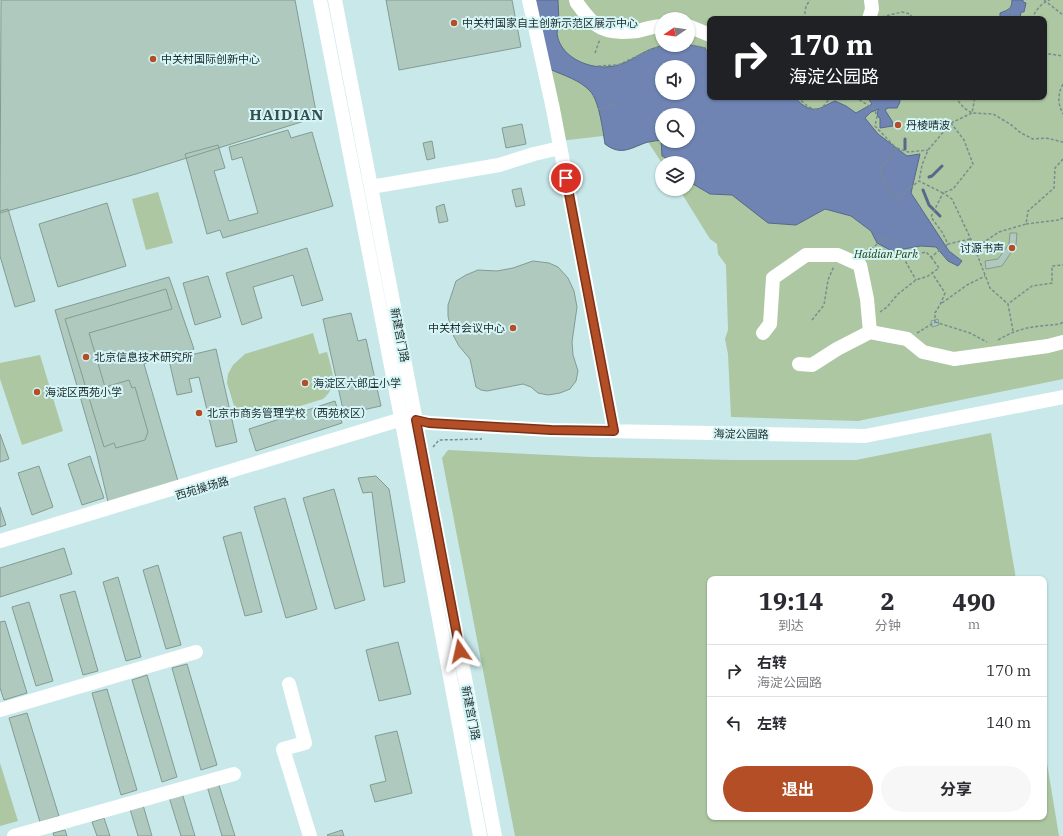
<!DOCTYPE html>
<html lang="zh">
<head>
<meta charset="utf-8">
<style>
  :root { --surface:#fff; --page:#f7f7f7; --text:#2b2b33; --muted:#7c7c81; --line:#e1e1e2; --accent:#b44e26 }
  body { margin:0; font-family:"IBM Plex Serif","Noto Sans SC",serif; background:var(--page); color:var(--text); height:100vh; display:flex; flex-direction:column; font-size:15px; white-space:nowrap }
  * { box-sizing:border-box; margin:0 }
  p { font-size:13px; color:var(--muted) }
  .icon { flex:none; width:22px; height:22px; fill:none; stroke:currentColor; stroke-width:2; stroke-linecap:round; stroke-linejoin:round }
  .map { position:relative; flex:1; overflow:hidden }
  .drawer { position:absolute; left:707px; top:576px; width:340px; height:244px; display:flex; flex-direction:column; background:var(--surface); border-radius:8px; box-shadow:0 1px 3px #0004 }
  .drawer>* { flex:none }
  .guide { position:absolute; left:707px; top:16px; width:340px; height:84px; border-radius:8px; box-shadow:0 1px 3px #0004; background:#202124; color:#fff; overflow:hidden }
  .needle { width:26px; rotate:257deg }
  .tools { position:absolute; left:655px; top:12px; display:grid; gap:8px }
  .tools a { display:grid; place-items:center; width:40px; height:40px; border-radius:50%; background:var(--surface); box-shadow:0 1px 3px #0004; font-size:20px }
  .pin { position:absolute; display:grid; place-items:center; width:34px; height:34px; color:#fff; margin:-17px; border:2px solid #fff; border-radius:50%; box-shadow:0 1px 4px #0007 }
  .me { position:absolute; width:44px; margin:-22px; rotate:349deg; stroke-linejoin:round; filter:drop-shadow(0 0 3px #0008) }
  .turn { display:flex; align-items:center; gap:14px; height:84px; padding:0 16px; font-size:18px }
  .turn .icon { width:52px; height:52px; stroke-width:2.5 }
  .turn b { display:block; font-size:28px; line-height:34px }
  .eta { display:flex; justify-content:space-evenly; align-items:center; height:68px; text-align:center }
  .eta b { font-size:24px; font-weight:700; line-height:28px }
  .cta { display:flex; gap:8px; margin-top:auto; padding:8px 16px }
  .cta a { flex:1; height:46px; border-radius:24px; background:var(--accent); color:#fff; font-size:16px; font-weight:700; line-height:46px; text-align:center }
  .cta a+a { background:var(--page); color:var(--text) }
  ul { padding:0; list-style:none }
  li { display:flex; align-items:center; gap:12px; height:52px; padding:0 16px; border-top:1px solid var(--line) }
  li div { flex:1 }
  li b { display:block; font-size:15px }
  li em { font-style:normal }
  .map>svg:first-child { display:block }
</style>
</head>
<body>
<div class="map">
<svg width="1063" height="836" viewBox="0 0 1063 836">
  <rect width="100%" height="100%" fill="#c9e8ea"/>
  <path fill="#acc7a1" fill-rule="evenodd" d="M530 0H1063V379L858 421 731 417 728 354 725 339 728 330 726 265 718 254 717 244 710 239 679 189H688V163H662L648 142C633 149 621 156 605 144L603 136 559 141ZM662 19H688V45H662ZM710 19H1044V97H710ZM662 67H688V93H662ZM662 115H688V141H662Z
    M158 192 173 243 146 250 132 199Z
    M313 333 319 354 327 352C332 371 339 385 323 399L255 420 244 418 235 409 227 383 228 374 233 365 245 354Z
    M40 355 63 431 22 445 0 379V363Z
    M991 433 1016 579H710V817H1044V745L1059 836H515L442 458 448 450 591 457 734 460H856Z
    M0 763 18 821 0 826Z"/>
  <path fill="#6f84b3" stroke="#56698a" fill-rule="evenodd" d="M536 0H558C558 7 559 15 559 22 559 26 557 30 557 34 561 60 595 72 618 65 631 62 641 52 654 48 671 42 689 44 705 48L710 56V97H795C799 103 809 111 817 109 823 108 829 103 835 101L846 106 856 113 872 104 867 97H899L900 102 897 108H888L885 110 892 121 893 126 880 128V118L878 117 877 112 879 109 871 112 865 118 878 134 907 156 920 154 911 193 949 251 962 261 958 266 948 261 936 247 921 246 892 251 877 243 871 231 851 216 825 209 796 225 768 223 732 195 710 194 688 181V163H671L668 159 662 156 661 140C657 141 652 141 648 142 631 147 622 157 605 144 603 131 599 100 590 91 580 80 563 75 549 69ZM662 67H688V93H662ZM662 115H688V141H662Z
    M1012 0H1023V2L1026 3 1024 12H1021L1020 19 1000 18V13C1007 10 1012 10 1012 0Z"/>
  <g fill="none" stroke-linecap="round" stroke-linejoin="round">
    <path stroke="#56698a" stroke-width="3" d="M905 139V149
      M929 177 932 176 942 166
      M923 190 929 205 940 216"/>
  </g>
  <path fill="#afc9bf" stroke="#839c92" d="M1 0H295L317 117 136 174 0 213Z
    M386 0H512L521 47 399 70Z
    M522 124 526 144 506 148 502 128Z
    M288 130 291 138 312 132 333 206 223 238 220 230 207 234 185 154 218 145 225 168 214 171 229 221 258 213 242 157 232 160 229 147Z
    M432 141 435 158 427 160 423 143Z
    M521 188 525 205 516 207 512 190Z
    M107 203 126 266 58 287 39 224Z
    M444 204 448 221 439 223 436 207Z
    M8 209 35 301 15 307 0 256V211Z
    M1010 233H1017L1016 245 1002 266 986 269 985 261 998 259 1009 244Z
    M307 248 323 300 302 306 293 275 253 287 262 318 242 325 226 273Z
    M533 261 549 263 558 267 568 278 574 291 577 307 572 342 573 355 578 371 576 381 570 389 560 393 548 395 538 393 531 387 523 384 487 391 481 390 476 387 470 359 459 346 452 333 448 316V305L456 281 466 275 478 270 497 271 513 268Z
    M208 276 221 317 195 325 183 283Z
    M169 277 194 349 144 364 178 481 108 502 97 455 55 310Z
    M166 289 172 309 89 333 105 387 129 380 132 388 135 387 148 432 145 440 116 448 114 443 104 447 65 319Z
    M351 313 358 341 366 339 381 406 344 414 323 319Z
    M938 319 939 325 932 327 931 321Z
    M216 349 237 442 216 447 199 377 189 379 192 392 177 395 169 360Z
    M335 401 342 423 256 451 249 429Z
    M0 434 9 459 0 462Z
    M90 456 104 498 82 505 68 464Z
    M39 466 53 507 32 515 18 473Z
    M376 476 389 489 405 582 384 587 372 492 363 493 358 478Z
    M334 489 365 600 335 609 303 498Z
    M285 498 317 609 286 618 254 507Z
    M0 507 6 525 0 527Z
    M241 532 262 612 245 616 223 537Z
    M64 548 72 574 0 597V568Z
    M158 565 181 645 166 649 143 570Z
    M118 577 141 657 126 661 103 582Z
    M75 591 98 671 83 675 60 595Z
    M29 602 53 681 36 686 12 607Z
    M5 621 27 693 4 700 0 688V622Z
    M398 642 411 694 379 701 366 650Z
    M187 664 217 765 201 770 172 668Z
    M147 675 177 777 162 782 132 680Z
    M107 689 137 790 121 795 92 693Z
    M27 713 59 816 40 822 9 718Z
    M397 731 412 793 375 802 370 785 386 781 375 736Z
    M218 782 235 836H222L207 786Z
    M182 793 195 836H181L169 797Z
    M143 805 152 836H138L130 809Z
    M104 818 110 836H97L92 822Z
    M65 830 67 836H54L53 833Z
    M342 830 344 836H328L327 835Z"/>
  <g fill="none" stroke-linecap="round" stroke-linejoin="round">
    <path stroke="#778d8e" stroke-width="1.5" stroke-dasharray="3 2" stroke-linecap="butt" d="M1044 0 1063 15
      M1007 11 1012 13 1015 19
      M882 17 902 12 910 14 913 19
      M804 19 806 6 810 0
      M1032 19C1035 11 1042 2 1050 0
      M688 44 705 48 710 56
      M595 53 600 39
      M1044 57 1049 54 1063 56
      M598 66 618 65 654 48 669 45
      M1063 84C1057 95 1058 104 1063 114
      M798 97C803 103 814 114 822 107 825 105 828 100 831 97
      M855 97 874 109 877 116 875 126 896 148 881 168 880 174 892 196 894 195 897 198 919 181 943 193 953 189 973 164 964 140 951 123 928 150 922 165 919 181
      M955 97 964 108 972 113 993 114 1010 124 1021 133 1033 139 1046 138 1063 142
      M775 99 777 97
      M598 109 619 104
      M951 123 972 113 975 97
      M897 148 908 152 928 150
      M1063 159 1055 168 1054 188 1028 211 1026 224 1058 220 1063 218
      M970 239 948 244 942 232 931 217 943 193 952 199 975 248 999 232 1026 224
      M975 249 990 288 1008 304
      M903 257 916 280
      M869 259 871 249 885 238 896 243 903 257 926 252 931 257 948 244
      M942 303 967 285 985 276
      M880 312 887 307 898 294 916 280 928 276 939 268 931 257
      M812 320 824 305 828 280 834 266
      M935 322 970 333 987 342
      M1013 331 1008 304 1032 286 1052 283V266L1063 265
      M917 333 935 322V313L941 303 945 293 932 273
      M998 340C1022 326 1033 327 1060 324L1063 322
      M433 447 439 440 482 439"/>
    <path stroke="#fff" stroke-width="14" d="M320 0 403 428 480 836
      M335 0 416 421 495 836
      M529 0 553 109 614 431
      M576 0 577 3C590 21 598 32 622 32 627 32 633 32 638 31 646 29 653 26 662 26
      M869 19 872 9 871 0
      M688 26 710 35
      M371 187 499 165 534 154 560 148
      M763 333 770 324 773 278 806 255H838L860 265 867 299 870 332
      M799 364 812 365 837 349 870 332 907 339 923 352 954 359 1048 346 1063 342
      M0 541 402 419 429 423 551 430 865 436 1063 397
      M289 684 305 743 283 749 310 836
      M0 710 196 652
      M14 836 234 774"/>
  </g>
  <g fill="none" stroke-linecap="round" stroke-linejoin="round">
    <defs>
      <path id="route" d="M460 651 416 420 429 423 551 430 614 431 566 178"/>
    </defs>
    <use href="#route" stroke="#753319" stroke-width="10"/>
    <use href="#route" stroke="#b44e26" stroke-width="7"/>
  </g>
  <g fill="#b44e26" stroke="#d6f5f7" stroke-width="1.5">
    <circle cx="454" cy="23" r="4"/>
    <circle cx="153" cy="59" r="4"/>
    <circle cx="898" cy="125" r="4"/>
    <circle cx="1012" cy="248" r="4"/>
    <circle cx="513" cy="328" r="4"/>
    <circle cx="86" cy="357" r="4"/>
    <circle cx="305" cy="383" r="4"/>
    <circle cx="37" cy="392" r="4"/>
    <circle cx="199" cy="413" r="4"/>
  </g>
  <g text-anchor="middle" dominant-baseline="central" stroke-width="4" stroke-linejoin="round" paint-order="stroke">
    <g font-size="11" fill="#1d2929" stroke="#d6f5f7" text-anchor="start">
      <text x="462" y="23">中关村国家自主创新示范区展示中心</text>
      <text x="161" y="59">中关村国际创新中心</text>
      <text x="906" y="125">丹棱晴波</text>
      <text x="1004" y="248" text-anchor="end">讨源书声</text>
      <text x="505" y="328" text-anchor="end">中关村会议中心</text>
      <text x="94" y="357">北京信息技术研究所</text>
      <text x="313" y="383">海淀区六郎庄小学</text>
      <text x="45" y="392">海淀区西苑小学</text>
      <text x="207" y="413">北京市商务管理学校（西苑校区）</text>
    </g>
    <g font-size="11" font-style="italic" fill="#1a3907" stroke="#d6f5f7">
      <text x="886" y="254">Haidian Park</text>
    </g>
    <g font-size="11" fill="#1d2929" stroke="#d6f5f7">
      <text transform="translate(400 335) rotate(79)">新建宫门路</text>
      <text transform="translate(741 434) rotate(1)">海淀公园路</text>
      <text transform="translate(202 488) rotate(-16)">西苑操场路</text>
      <text transform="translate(471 713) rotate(79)">新建宫门路</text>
    </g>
    <g font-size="15" font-weight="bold" letter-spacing="1" fill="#355051" stroke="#d6f5f7">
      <text x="287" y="114">HAIDIAN</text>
    </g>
  </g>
</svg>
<div class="tools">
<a><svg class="needle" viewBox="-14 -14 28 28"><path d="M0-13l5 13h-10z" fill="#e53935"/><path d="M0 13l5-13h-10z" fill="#7c7c81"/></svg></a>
<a><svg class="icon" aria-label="sound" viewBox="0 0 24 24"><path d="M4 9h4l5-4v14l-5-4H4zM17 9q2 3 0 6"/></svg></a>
<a><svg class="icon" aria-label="search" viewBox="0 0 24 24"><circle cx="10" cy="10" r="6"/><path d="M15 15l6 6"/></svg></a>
<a><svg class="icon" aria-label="layers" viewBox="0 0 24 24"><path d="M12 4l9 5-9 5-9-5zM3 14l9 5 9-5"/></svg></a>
</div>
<div class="pin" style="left:566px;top:178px;background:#d93025"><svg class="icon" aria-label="arrive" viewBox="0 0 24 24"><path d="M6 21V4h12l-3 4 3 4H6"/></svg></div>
<svg class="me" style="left:460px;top:651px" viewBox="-20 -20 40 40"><path d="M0-17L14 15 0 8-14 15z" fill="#b44e26" stroke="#fff" stroke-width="4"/></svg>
<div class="guide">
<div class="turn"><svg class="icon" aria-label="right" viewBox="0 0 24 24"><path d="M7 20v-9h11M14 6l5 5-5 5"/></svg><div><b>170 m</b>海淀公园路</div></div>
</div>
<section class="drawer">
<div class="eta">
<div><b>19:14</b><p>到达</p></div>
<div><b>2</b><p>分钟</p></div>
<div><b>490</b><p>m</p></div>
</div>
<ul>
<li><svg class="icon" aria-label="right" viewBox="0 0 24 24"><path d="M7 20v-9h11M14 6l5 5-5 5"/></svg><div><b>右转</b><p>海淀公园路</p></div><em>170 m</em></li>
<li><svg class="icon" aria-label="left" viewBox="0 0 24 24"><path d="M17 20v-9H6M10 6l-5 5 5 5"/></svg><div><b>左转</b></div><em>140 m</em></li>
</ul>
<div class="cta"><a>退出</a><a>分享</a></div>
</section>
</div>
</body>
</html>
